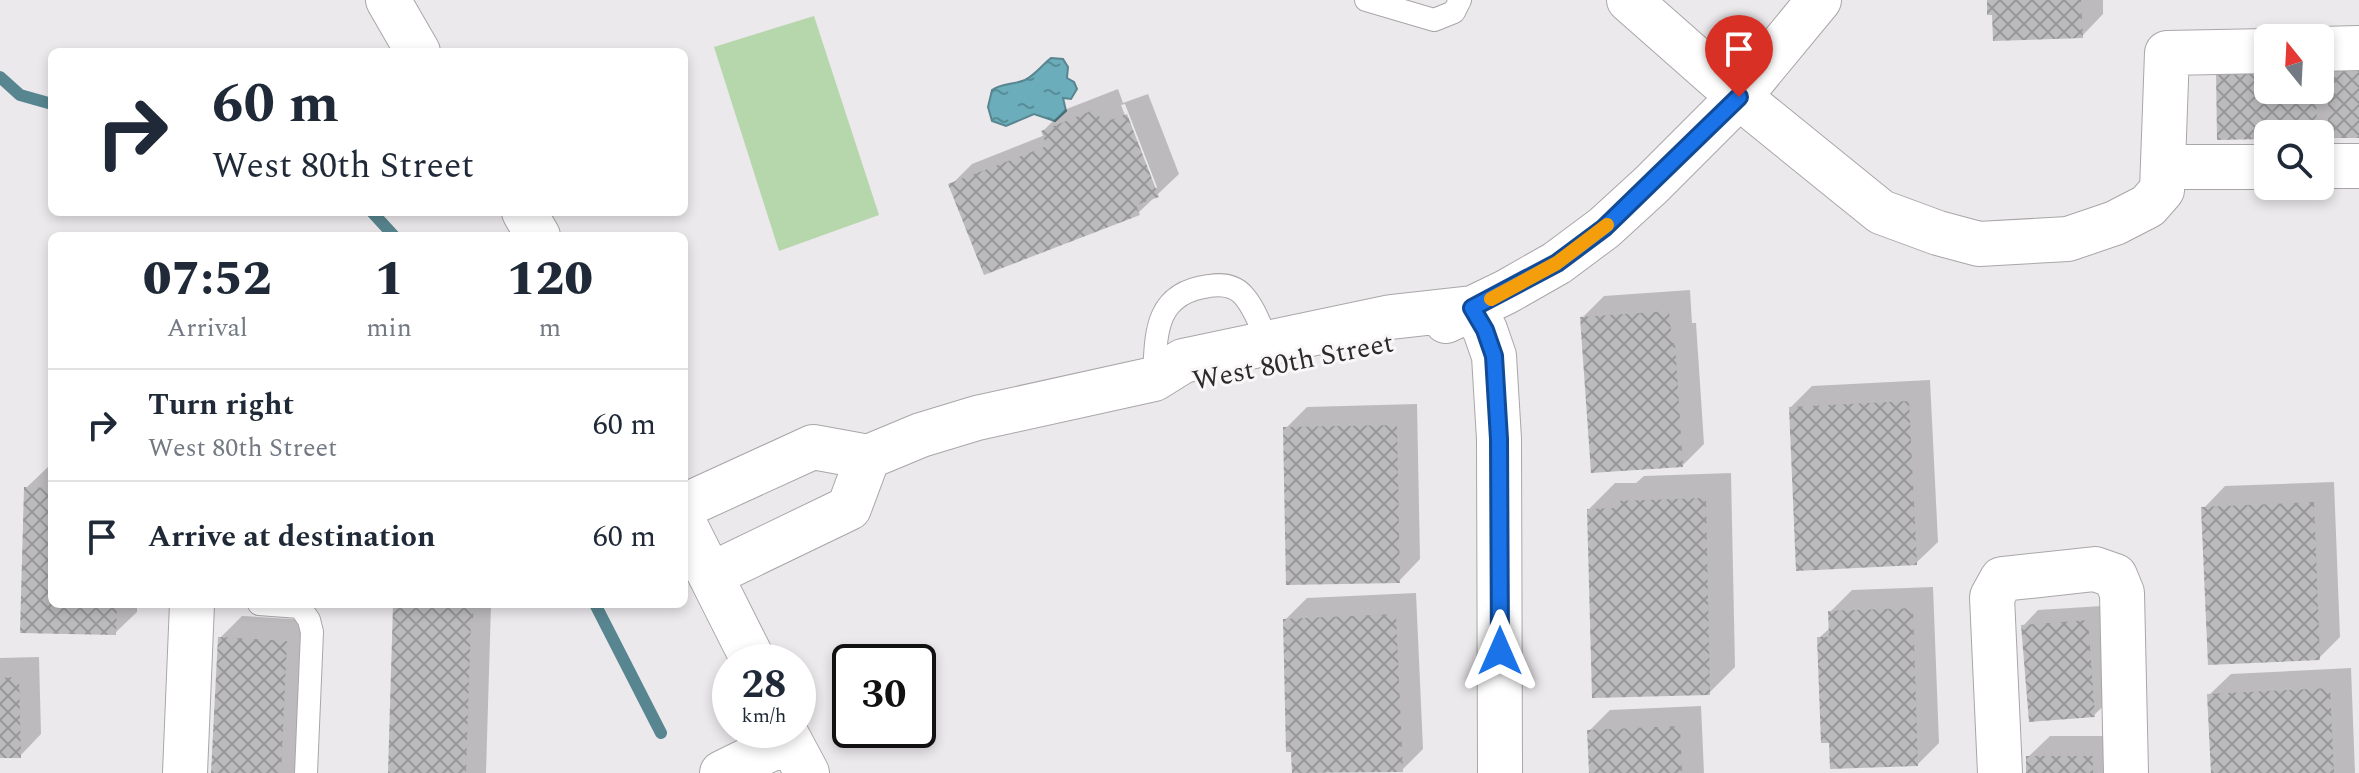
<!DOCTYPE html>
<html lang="en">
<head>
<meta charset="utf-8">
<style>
  :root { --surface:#fff; --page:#f2f2f3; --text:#1f2937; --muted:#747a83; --line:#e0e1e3 }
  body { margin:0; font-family:Spectral,serif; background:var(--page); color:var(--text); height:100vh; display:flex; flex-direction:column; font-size:30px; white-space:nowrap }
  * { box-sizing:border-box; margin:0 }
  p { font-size:26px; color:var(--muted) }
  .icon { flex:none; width:44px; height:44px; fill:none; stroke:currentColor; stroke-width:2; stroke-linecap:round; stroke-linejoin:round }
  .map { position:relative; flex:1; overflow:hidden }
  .details { position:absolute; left:48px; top:232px; width:640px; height:376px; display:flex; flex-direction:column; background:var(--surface); border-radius:12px; box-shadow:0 4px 12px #0003 }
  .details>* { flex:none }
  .top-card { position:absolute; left:48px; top:48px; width:640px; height:168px; border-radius:12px; box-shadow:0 4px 12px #0003; background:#fff; color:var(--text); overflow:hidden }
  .needle { width:52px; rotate:342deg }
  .controls { position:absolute; left:2254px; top:24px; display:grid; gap:16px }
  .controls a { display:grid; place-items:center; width:80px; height:80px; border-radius:12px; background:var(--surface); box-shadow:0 4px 12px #0003; font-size:40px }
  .speed { position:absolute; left:712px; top:644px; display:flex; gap:16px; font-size:40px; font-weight:700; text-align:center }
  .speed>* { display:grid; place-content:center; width:104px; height:104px; border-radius:50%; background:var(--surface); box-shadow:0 4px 12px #0003; line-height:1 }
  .speed small { font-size:20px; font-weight:400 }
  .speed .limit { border:4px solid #111; border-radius:12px; background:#fff; color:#111 }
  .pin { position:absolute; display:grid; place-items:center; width:68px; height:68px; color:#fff; margin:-82px -34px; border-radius:50% 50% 50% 0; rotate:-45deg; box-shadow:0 0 8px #0007 }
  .pin .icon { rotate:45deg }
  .me { position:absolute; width:88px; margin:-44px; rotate:0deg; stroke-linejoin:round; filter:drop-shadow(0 0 6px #0008) }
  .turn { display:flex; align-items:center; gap:28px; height:168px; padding:0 32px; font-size:36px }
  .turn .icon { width:104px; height:104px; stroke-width:2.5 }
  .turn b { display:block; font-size:56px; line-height:68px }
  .eta { display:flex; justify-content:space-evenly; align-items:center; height:136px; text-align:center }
  .eta b { font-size:48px; font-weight:800; line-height:56px }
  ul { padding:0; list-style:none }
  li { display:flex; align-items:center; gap:24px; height:112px; padding:0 32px; border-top:2px solid var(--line) }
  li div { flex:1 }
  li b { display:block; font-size:30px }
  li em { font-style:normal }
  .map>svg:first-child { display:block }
</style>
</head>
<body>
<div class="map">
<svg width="2359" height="773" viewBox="0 0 2359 773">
  <defs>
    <pattern id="water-ripples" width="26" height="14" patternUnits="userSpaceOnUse" patternTransform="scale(2)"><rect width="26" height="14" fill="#6badbb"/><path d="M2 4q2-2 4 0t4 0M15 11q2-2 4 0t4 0" fill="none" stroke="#588d98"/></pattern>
    <pattern id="building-cross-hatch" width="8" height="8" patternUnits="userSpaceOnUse" patternTransform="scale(2)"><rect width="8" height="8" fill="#bbbbbe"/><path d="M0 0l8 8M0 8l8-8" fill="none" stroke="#98989b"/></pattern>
  </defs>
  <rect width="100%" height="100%" fill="#ece9ec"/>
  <path fill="#b6d6ac" d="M814 16 879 215 779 251 714 47Z"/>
  <path fill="url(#water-ripples)" stroke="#588690" stroke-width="2" d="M1051 58 1063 59 1068 67 1067 78 1074 82 1077 89 1071 99 1063 98 1066 111 1055 121 1034 114 1006 126 992 121 988 107 992 90C1002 83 1013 85 1025 80 1036 74 1042 65 1051 58Z"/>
  <path fill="#0003" fill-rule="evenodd" d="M1989 0H2103V14L2082 36Z
    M2346 57H2359V136H2330V122L2318 134 2219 138 2218 74 2233 59 2268 58V90H2320V58H2330V72Z
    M1118 89 1123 103 1148 94 1179 174 1138 213 951 185 972 164 1045 135 1043 131 1064 110ZM1125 104 1157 187 1154 190 1121 105Z
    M1690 290 1692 323H1696L1704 444 1683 465 1582 318 1604 296Z
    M1930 380 1938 542 1916 563 1791 407 1812 386Z
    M1417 404 1420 559 1399 581 1286 428 1307 407Z
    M48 467H52V604H137V612L115 633 22 631 26 488Z
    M1731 473 1735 667 1709 693 1589 509 1615 483H1636L1644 476Z
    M2334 482 2340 637 2319 658 2204 508 2225 486Z
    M1933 587 1939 743 1918 764 1819 638 1831 627 1830 612 1852 590Z
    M1416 593 1423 749 1402 770 1294 773 1285 620 1307 598Z
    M395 604H491L486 773H390Z
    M2102 606 2110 700 2094 715 2023 626 2038 610Z
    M242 616 308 620 300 773H213L220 638Z
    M39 657 41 734 20 756H0V658Z
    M2351 668 2355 773H2213L2209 695 2231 674Z
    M1701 706 1704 773H1591L1589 731 1610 710Z
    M2050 736H2113V773H2028V757Z"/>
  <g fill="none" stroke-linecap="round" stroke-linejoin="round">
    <path stroke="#588690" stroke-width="12" d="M0 77 20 95 52 104
      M372 212 394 236
      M595 604 661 733"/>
  </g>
  <path fill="url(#building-cross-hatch)" d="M1987 0H2081L2083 38 1993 41 1992 15H1987Z
    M2328 71H2359V138H2328Z
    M2216 73H2268V90H2316L2317 134H2268V139L2217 140Z
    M1096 109 1102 123 1127 114 1159 197 1136 205 1140 215 984 275 948 184 1047 146 1041 131Z
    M1669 311 1672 343H1675L1683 467 1591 473 1580 317Z
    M1909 401 1917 565 1796 571 1789 407Z
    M1397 425 1400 583 1286 585 1283 427Z
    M24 487 52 488V604H117L116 635 20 633Z
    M1706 498 1710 695 1592 698 1587 509 1616 508V501Z
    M2314 502 2320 660 2208 665 2201 507Z
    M393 604H474L473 619H471L466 773H388Z
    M1913 608 1918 766 1830 769 1829 743H1821L1817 637H1829L1828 611Z
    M1396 614 1403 772 1292 773 1291 752H1286L1283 619Z
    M2088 620 2095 717 2029 722 2021 625Z
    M218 637 287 641 281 773H211Z
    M19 677 21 758H0V678Z
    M2330 688 2334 773H2211L2207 694Z
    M1680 726 1682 773H1589L1587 730Z
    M2026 756H2093V773H2026Z"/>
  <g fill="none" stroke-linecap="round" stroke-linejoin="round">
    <defs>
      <path id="service" d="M1366 0 1434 20 1454 12 1460 0
        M1154 379C1156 334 1154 293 1209 286 1221 284 1234 285 1243 295 1255 308 1261 328 1269 344
        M259 604 300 607 309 620 312 632 306 773"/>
      <path id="minor" d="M388 0 418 52
        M1629 0 1739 97 1881 212 1938 233 1979 244 2068 239 2115 223 2148 206 2162 190 2167 53 2268 51
        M2320 49 2359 48
        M2320 166H2359
        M2163 167H2268
        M524 212 538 236
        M1472 308 1485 330 1494 356 1499 439 1500 773
        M1446 321 1506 292 1557 263 1604 228 1651 185 1739 97 1819 0
        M684 506 813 447 868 457 921 435 977 418 1154 379 1183 361 1391 317 1472 308
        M684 523 754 662
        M710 575 849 508 868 457
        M784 730 807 773
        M185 773 192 604
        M722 773 789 740
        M2000 773 1992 597 2002 579 2095 569 2115 576 2122 593 2126 773"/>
    </defs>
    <use href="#service" stroke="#a9a6a8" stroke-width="24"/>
    <use href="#minor" stroke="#a9a6a8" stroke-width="46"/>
    <use href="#service" stroke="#fff" stroke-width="22"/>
    <use href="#minor" stroke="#fff" stroke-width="44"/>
  </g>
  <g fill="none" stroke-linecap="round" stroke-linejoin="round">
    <defs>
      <path id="route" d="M1500 651 1499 439 1494 356 1485 330 1472 308 1557 263 1604 228 1739 97"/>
    </defs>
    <use href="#route" stroke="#114b97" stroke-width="20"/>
    <use href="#route" stroke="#1a73e8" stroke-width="14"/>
    <path stroke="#f59e0b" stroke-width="14" d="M1491 299 1557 263 1607 225"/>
  </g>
  <g text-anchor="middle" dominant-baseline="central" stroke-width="6" stroke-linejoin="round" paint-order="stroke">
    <g font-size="28" fill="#2c2b2c" stroke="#faf7f9">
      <text transform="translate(1293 362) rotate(-11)">West 80th Street</text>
    </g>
  </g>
</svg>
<div class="controls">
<a><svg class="needle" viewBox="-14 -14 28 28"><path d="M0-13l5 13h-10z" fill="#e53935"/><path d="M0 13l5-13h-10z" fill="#747a83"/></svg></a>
<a><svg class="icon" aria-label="search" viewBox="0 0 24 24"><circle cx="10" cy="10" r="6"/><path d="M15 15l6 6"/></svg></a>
</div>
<div class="speed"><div>28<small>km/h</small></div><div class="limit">30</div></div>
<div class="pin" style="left:1739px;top:97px;background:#d93025"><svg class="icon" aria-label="arrive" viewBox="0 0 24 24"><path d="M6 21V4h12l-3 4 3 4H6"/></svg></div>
<svg class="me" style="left:1500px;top:651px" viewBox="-20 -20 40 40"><path d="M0-17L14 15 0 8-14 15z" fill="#1a73e8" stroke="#fff" stroke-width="4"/></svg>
<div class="top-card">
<div class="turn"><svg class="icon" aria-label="right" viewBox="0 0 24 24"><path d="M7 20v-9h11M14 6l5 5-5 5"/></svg><div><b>60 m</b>West 80th Street</div></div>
</div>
<section class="details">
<div class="eta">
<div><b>07:52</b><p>Arrival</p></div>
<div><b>1</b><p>min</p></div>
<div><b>120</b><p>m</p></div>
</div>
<ul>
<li><svg class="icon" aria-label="right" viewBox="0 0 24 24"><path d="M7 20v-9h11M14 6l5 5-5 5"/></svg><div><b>Turn right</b><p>West 80th Street</p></div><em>60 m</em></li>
<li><svg class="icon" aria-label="arrive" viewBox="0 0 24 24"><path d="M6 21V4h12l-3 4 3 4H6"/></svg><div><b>Arrive at destination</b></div><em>60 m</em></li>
</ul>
</section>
</div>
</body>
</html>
